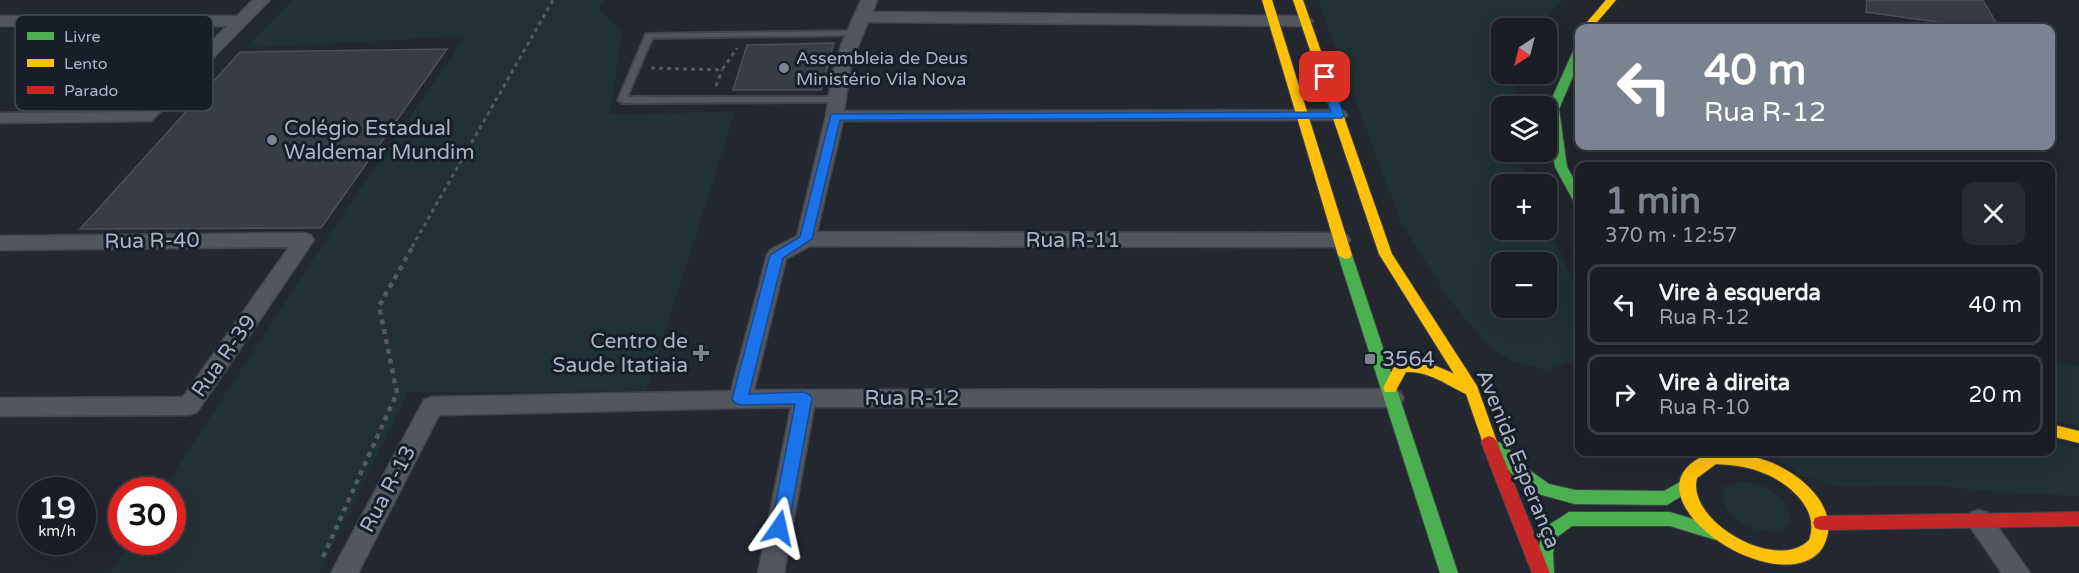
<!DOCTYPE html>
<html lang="pt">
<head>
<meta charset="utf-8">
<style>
  :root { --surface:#1a1d24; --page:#272a31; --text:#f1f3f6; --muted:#9fa2a6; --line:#383b41; --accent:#7b8290 }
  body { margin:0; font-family:"Varela Round",sans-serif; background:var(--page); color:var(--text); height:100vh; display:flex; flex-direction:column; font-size:22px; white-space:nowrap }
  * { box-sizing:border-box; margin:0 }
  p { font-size:20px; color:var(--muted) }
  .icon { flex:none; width:33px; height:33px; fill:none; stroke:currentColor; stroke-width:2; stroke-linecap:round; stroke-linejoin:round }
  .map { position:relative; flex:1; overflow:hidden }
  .drawer { position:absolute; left:1575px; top:162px; width:480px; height:294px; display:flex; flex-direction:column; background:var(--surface); border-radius:12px; box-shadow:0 6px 24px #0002,0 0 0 2px var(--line) }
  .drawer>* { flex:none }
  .top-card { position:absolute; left:1575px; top:24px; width:480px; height:126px; border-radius:12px; box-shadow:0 6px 24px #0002,0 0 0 2px var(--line); background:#7b8290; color:#fff; overflow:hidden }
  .needle { width:39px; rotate:215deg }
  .fabs { position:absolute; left:1491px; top:18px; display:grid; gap:12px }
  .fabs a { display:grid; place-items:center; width:66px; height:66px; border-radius:12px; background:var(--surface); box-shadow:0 6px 24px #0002,0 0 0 2px var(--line); font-size:30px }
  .speed { position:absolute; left:18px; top:477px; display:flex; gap:12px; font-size:30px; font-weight:700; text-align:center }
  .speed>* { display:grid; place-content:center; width:78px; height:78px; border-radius:50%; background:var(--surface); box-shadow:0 6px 24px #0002,0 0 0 2px var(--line); line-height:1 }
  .speed small { font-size:15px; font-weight:400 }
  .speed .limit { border:9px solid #d22; background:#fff; color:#111 }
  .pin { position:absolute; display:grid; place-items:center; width:51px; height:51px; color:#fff; margin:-26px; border-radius:12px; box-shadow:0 3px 9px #0006 }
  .me { position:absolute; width:66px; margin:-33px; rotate:11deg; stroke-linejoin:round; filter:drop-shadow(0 0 4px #0008) }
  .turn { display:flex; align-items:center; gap:21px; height:126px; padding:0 30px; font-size:27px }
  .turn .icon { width:78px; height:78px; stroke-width:2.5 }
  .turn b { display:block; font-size:42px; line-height:51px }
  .round { display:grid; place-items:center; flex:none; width:63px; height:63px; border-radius:12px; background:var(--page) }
  .head { display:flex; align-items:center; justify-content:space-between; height:102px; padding:0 30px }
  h1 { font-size:36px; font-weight:700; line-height:45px; color:var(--accent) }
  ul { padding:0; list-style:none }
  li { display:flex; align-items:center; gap:18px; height:81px; margin:0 12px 9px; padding:0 18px; border:3px solid var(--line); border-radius:12px }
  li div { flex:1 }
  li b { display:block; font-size:22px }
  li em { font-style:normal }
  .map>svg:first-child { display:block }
</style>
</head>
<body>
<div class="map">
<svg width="2079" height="573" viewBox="0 0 2079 573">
  <rect width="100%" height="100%" fill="#232730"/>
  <path fill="#203135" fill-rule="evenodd" d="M292 0H605L599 9 622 31 610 114 735 112 646 391 408 392 320 573H110L130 542H172V490H163L340 218 466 36 245 48Z
    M1318 0H1563L1537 28H1502V74H1516V106H1502V152H1519L1525 184H1502V230H1546L1547 223 1579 294 1580 357 1577 361 1545 370 1513 361 1491 348 1448 298 1401 222ZM1546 262V308H1502V262Z
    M2050 361 2079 366V426L2051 420Z
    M2051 441 2079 447V496L2008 493 1941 486 1836 487 1804 476 1764 452H2050Z
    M1740 481C1762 484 1794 497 1789 524 1767 545 1711 516 1726 487Z"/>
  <path fill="#383c44" stroke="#4a4f58" stroke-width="1.5" d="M1867 0H1983L1999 28H1955L1952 24 1866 12Z
    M834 43 821 90H733L747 45Z
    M447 49 321 228 80 229 240 52Z"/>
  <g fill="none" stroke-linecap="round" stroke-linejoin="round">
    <defs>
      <path id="lane" d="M854 31H857V35L652 38 627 97H834L837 98V102L622 103 618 100 646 34Z"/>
      <path id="street" d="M253 0H270L151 121 0 123V113L140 112 227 26H0V16H237Z
        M861 0H877L873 12 1305 16 1313 21 1305 26 868 22 851 64 844 111 1338 110 1344 111 1347 115 1344 119 1338 120 843 121 817 232 1340 233 1347 235 1350 240 1347 245 1340 247 810 246 786 259 754 390 1392 389 1400 392 1404 398 1400 404 1392 407H814L784 573H758L791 407 439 415 358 573H331L424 400 432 397 731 391 767 255 770 250 797 236 826 116 832 75 842 43Z
        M304 233 311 235 314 240 197 412 189 415 0 416V398L183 397 289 247 0 250V236Z
        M1979 510 1988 513 2030 573H2002L1966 521 1970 513Z"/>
      <path id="fast" d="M1580 44V60L1559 109 1567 167 1580 190V206L1574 202 1555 167 1547 109 1575 47Z
        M1345 251 1352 255 1458 573H1440L1338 255Z
        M1498 442 1504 444 1528 469 1549 484 1575 490 1664 491 1687 478 1693 479 1695 484 1693 489 1667 505 1575 504 1538 494 1516 479 1490 448 1492 444Z
        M1569 512H1670L1722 528 1724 533 1722 538 1716 540 1670 526H1572L1557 537 1553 553 1554 573H1536L1537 553 1544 528Z"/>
      <path id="slow" d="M1262 0H1272L1352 255 1350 258 1345 259 1338 255Z
        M1293 0H1303L1392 254 1477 386 1497 442 1494 446 1489 448 1484 446 1466 394C1445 384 1429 371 1406 372L1395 392H1385L1383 388 1396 363C1415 357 1437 365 1454 374L1379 254Z
        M1606 0H1616L1592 28H1582Z
        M2050 424 2079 431V443L2050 436Z
        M1714 452C1740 453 1766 457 1788 471 1813 486 1839 515 1824 545 1819 556 1807 562 1795 564 1730 573 1624 481 1714 452ZM1716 464C1730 465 1745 466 1758 471 1786 480 1821 508 1809 540 1778 573 1686 522 1697 478Z"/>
      <path id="jam" d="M1489 436 1494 438 1497 442 1550 573H1532L1481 442 1484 438Z
        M2079 512V526L1821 530 1815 528 1813 523 1815 518 1821 516Z"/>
    </defs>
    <use href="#lane" stroke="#40444d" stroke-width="4"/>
    <use href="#street" stroke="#40444d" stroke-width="3"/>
    <use href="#fast" stroke="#40444d" stroke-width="2"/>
    <use href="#slow" stroke="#40444d" stroke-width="2"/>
    <use href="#jam" stroke="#40444d" stroke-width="2"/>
    <path stroke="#545960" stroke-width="3" stroke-dasharray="4 4" stroke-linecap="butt" d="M651 68 722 70 737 48
      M716 86 722 70
      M412 247 553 0"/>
    <path stroke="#545960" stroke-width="4.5" stroke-dasharray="5 5" stroke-linecap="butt" d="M323 557 397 393 379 306 413 246"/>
    <use href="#lane" fill="#52565e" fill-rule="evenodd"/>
    <use href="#street" fill="#52565e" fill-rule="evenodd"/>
    <use href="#fast" fill="#4caf50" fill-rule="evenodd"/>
    <use href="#slow" fill="#ffc107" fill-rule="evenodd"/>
    <use href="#jam" fill="#c62828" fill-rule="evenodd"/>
  </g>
  <path fill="#1a73e8" stroke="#114b97" stroke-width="1.5" d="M1325 74 1330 77 1344 115 1342 118 840 120 812 239 783 258 749 394 804 392 809 394 812 398 788 528 785 533 779 535 773 533 771 528 795 404 740 405 735 403 732 399 770 255 800 237 831 114 1331 112 1319 77Z"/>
  <g fill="#7b8290" stroke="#171e2a" stroke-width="2">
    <circle cx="784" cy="68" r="6"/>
    <circle cx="272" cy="140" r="6"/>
    <path d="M698 344h6v6h6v6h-6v6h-6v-6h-6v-6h6z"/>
    <rect x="1364" y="353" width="12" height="12" rx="3"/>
  </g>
  <g text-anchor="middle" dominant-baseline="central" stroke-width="6" stroke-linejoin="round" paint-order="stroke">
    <g font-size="18" fill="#abb3c3" stroke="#171e2a" text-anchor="start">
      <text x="796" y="58">Assembleia de Deus<tspan x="796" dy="21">Ministério Vila Nova</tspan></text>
    </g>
    <g font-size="21" fill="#abb3c3" stroke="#171e2a" text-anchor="start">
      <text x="284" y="128">Colégio Estadual<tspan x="284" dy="24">Waldemar Mundim</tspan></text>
      <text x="688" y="341" text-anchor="end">Centro de<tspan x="688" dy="24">Saude Itatiaia</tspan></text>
      <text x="1382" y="359">3564</text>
    </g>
    <g font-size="21" fill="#abb3c3" stroke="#171e2a">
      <text x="1073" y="240">Rua R-11</text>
      <text transform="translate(152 241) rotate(-1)">Rua R-40</text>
      <text transform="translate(224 356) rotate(-55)">Rua R-39</text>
      <text x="912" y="398">Rua R-12</text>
      <text transform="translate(1518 459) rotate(68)">Avenida Esperança</text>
      <text transform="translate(388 489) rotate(-62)">Rua R-13</text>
    </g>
  </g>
  <rect x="15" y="15" width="198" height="96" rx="9" fill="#171e2a" stroke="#434b58" stroke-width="1.5"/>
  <rect x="27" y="32" width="27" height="8" fill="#4caf50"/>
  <rect x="27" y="59" width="27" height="8" fill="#ffc107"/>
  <rect x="27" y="86" width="27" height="8" fill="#c62828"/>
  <g font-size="16" fill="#abb3c3">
    <text x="64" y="42">Livre</text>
    <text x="64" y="69">Lento</text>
    <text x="64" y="96">Parado</text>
  </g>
</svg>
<div class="fabs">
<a><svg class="needle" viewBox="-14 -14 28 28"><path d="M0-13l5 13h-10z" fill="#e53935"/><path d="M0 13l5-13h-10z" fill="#9fa2a6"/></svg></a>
<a><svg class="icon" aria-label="layers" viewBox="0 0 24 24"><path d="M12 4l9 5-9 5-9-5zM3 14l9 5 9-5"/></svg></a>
<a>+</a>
<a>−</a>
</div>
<div class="speed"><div>19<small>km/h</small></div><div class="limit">30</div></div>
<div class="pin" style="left:1325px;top:77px;background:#d93025"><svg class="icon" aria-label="arrive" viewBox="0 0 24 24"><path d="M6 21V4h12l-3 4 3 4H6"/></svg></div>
<svg class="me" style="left:779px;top:528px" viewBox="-20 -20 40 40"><path d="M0-17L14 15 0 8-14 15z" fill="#1a73e8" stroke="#fff" stroke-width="4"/></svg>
<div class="top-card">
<div class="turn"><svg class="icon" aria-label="left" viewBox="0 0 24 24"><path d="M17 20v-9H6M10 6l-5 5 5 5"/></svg><div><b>40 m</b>Rua R-12</div></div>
</div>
<section class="drawer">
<div class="head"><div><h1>1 min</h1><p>370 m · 12:57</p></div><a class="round"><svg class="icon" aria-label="close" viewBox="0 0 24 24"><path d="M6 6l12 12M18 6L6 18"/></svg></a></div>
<ul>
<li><svg class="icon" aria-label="left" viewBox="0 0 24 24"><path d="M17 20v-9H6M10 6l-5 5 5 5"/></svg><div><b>Vire à esquerda</b><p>Rua R-12</p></div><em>40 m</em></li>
<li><svg class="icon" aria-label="right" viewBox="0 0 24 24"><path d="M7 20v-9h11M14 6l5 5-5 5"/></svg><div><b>Vire à direita</b><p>Rua R-10</p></div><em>20 m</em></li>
</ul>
</section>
</div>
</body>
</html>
